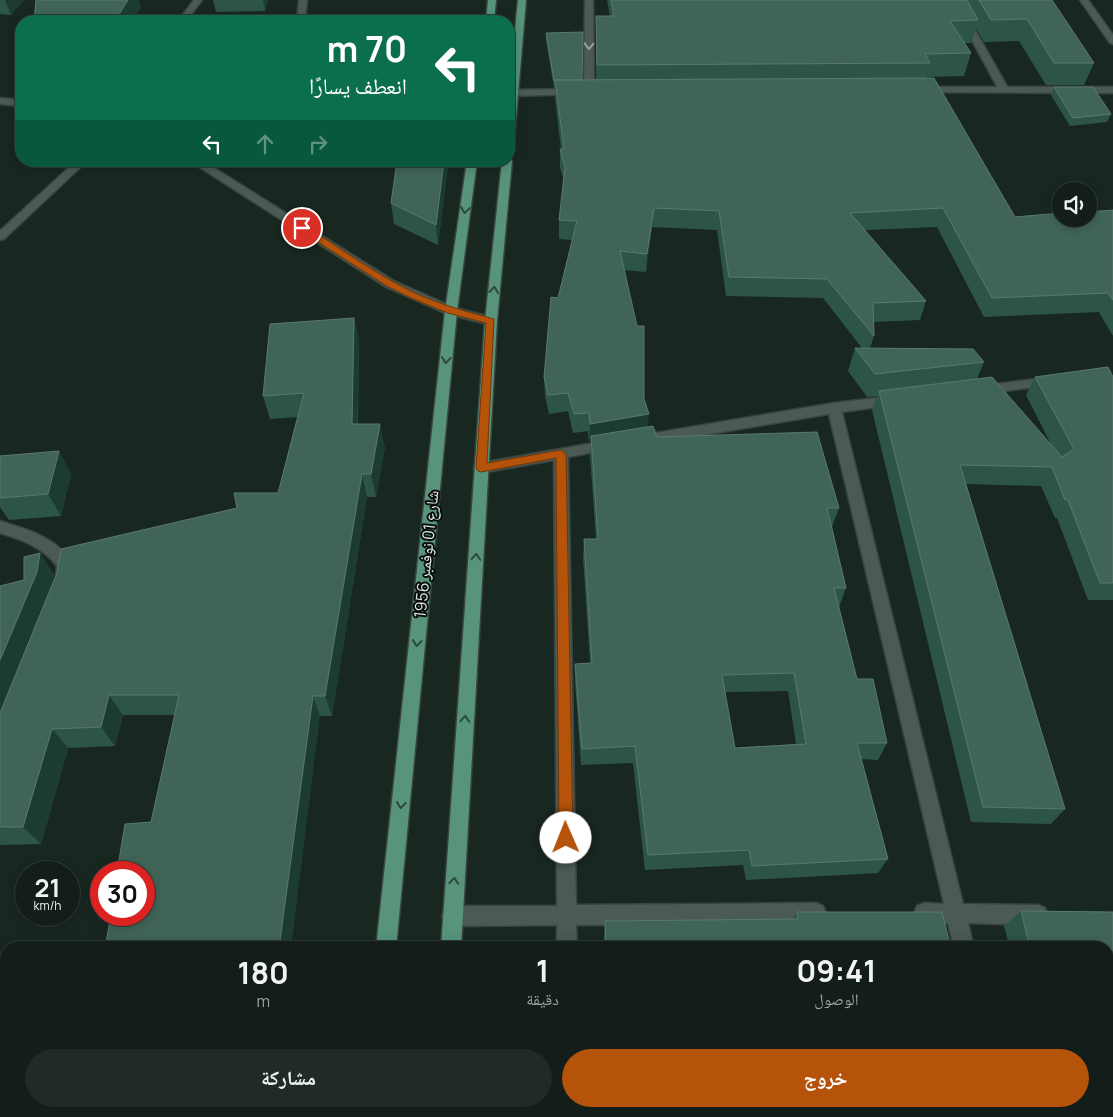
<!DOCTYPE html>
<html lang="ar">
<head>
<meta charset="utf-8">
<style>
  :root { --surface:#131d19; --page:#202a26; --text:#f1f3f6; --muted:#9da2a2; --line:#323b38; --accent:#b45309 }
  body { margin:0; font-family:Manrope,"Noto Naskh Arabic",sans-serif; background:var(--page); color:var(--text); direction:rtl; height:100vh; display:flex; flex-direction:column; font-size:19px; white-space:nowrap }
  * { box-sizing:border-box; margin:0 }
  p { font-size:16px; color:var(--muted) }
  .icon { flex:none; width:28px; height:28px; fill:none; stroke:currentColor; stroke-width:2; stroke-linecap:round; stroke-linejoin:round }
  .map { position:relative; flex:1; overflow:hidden; direction:ltr }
  .sheet { position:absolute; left:0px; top:941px; width:1114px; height:176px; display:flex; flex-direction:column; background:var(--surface); border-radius:20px 20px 0 0; box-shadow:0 2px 12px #0003,0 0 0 1px var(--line); direction:rtl }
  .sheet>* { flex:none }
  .guide { position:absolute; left:15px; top:15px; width:500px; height:152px; border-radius:20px; box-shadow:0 2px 12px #0003,0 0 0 1px var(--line); direction:rtl; background:#0b6e4f; color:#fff; overflow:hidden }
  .controls { position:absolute; left:1052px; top:182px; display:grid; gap:10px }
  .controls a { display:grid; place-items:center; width:45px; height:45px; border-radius:50%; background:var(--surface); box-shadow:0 2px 12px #0003,0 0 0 1px var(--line); font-size:25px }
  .speed { position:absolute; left:15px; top:861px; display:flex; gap:10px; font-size:25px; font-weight:700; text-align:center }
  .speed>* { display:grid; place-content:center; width:65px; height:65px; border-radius:50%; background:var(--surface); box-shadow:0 2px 12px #0003,0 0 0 1px var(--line); line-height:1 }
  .speed small { font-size:12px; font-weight:400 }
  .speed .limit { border:8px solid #d22; background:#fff; color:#111 }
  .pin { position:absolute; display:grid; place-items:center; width:42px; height:42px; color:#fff; margin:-21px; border:2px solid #fff; border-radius:50%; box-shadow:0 1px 5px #0007 }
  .me { position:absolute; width:55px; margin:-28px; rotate:359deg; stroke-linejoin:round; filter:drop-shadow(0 0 4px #0008) }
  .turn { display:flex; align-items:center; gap:18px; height:105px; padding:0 25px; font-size:22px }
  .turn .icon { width:65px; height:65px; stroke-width:2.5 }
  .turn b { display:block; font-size:35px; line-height:42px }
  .lanes { display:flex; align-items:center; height:48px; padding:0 25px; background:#0003; justify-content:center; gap:25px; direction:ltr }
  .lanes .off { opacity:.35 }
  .eta { display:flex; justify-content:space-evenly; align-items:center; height:85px; text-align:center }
  .eta b { font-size:30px; font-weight:700; line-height:35px }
  .action { display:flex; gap:10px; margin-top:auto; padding:10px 25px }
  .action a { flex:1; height:58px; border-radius:30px; background:var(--accent); color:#fff; font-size:20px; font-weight:700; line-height:58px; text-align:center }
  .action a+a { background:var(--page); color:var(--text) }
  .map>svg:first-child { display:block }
</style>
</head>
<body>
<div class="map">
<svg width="1113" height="1117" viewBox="0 0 1113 1117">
  <rect width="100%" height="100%" fill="#192721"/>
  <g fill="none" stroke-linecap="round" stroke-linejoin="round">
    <defs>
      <path id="street" d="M194 0H202L186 21H178Z
        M299 0H307L305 21H297Z
        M585 0H593L594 91 589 94 584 91Z
        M950 0H958L1009 90 1007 92H1001L999 90Z
        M1080 0H1088L1113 35V44L1110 43Z
        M0 98 21 100V106L0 104Z
        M76 161H87L4 239 0 240V231Z
        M190 161H203L394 281 455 308 495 318 497 321 491 325 447 314 386 287Z
        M1051 377 1056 378 1057 381 1056 384 982 394 977 393 975 390 977 387 982 386Z
        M894 396 899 398 901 401 899 404 842 412 963 904 1038 905 1045 908 1048 915 1045 922 1038 925 968 923 974 948H954L948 923H924L917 920 914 913 917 906 924 903 944 904 829 414 638 446 633 444 631 441 633 438 638 436 834 403Z
        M610 440 615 442 617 445 615 448 568 457 576 905 816 903 823 906 826 913 823 920 816 923 576 925 577 948H557V925L452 926 445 923 442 916 445 909 452 906H557L554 460 481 473 476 472 474 468 476 464 481 463Z
        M0 521C28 530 58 537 73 565L69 580 64 582 59 580 56 576 57 566C42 547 23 540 0 533Z
        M555 1111H577V1117H555Z
        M993 1111H1015L1016 1117H994Z"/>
      <path id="secondary" d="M920 87H1113V93L917 92 915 90Z
        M575 89 580 92 578 94 509 96V90Z"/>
      <path id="primary" d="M488 0H496L494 21H486Z
        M518 0H526L514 141 509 144V92Z
        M509 158 512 161 497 321 461 948H441L485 321 502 161H509Z
        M467 161H477L457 311 396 948H376L445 311Z
        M358 1111H380V1117H358Z
        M434 1111H456V1117H434Z"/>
    </defs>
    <use href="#street" stroke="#39443f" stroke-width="3"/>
    <use href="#secondary" stroke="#39443f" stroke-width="3"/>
    <use href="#primary" stroke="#39443f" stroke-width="3"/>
    <use href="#street" fill="#4b5a53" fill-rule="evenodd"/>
    <use href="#secondary" fill="#4b5a53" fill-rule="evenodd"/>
    <use href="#primary" fill="#57947b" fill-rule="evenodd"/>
  </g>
  <path fill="#2d5546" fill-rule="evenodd" d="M0 0H24L11 15 0 14Z
    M213 0H268L265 11 216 12Z
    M607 0H1052L1094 63 1084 85H1046L1019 41 984 42 976 28 971 43H964L971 53 964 76 926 77V78L1015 217 1113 210V336L1099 312 984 317 937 227 865 230 926 301 920 320 873 322 874 336 870 348 984 362 977 379 1052 446 1026 395 1035 377H1113V600H1088L1057 518H1055L1041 486 966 484 1065 809 1051 824 971 822 872 410 877 396 867 397 848 371 855 348H862L823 298 726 296 717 230 652 227 646 272 624 270 644 399 648 427 657 437 839 508 832 527 846 588 839 607H838L857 679 887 743 878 760 861 759 888 859 878 873 746 880 743 865 645 870 633 763 581 765 575 682V664L590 663 583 558 584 539H596L590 456 591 443H589L588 431 573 433 568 411 549 414 545 396 544 377 558 298 572 240 559 239V220L564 180 560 168V149H561L555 98V88H554L546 40V33L582 80 596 79V16H610ZM788 691 796 744 735 748 725 692Z
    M1054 87 1111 114 1107 122 1070 126 1051 95Z
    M448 164 438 245 394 224 391 203Z
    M354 318 359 341 358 424 385 447 376 497H367L332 716H320L151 822 175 715H123L115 746 68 748 41 844 0 845V586L24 580 40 553 54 575 53 583 237 508 278 493 297 417 270 419 263 396Z
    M59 451 71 474 61 516 9 520 0 507V456Z
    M1021 911 1113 912V1117H1054L1053 1111H1108V948H1010L1004 926Z
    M797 912 951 948H603L605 921 793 919Z
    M609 1111H784V1117H609Z"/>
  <path fill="#1d3c30" d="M5 0H24L11 15Z
    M128 0H139L141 7 133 21H115Z
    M263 0H268L265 11Z
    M444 161H448L438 245 436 225Z
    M654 208 652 227 646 272 647 254Z
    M354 318 359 341 357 447 352 424Z
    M649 414 647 433 591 436V443H589L590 424Z
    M380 424 385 447 376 497 371 474Z
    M59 451 71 474 61 516 48 494Z
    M362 474 367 497 332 716 325 696Z
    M40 553 54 575 51 594 0 722V660Z
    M109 695 123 715 115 746 101 727Z
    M313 696 320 716 291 948H279Z
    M52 729 68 748 41 844 23 827Z
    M260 1111H272V1117H259Z"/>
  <path fill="#406557" stroke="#597a6d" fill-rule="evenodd" d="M36 0H128L115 21H34Z
    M611 0H967L978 20 950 21 971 53 925 54 930 63 597 65 596 16H614Z
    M979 0H1052L1094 63H1054L1027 19 991 20Z
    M583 32 582 80H554L546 33Z
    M934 78 1015 217 1061 213V219H1089V212L1113 210V300L1108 293 992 298 943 208 850 213 926 301 873 303 874 336 827 279 729 277 719 211 654 208 647 254 620 251 637 326H644V399L649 414 590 424 589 413 574 414 568 393 548 395 544 377 551 297 558 298 577 221 559 220 565 167 560 149H564L555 80Z
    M1054 87H1093L1111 114 1073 118Z
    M397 161H444L436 225 391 203Z
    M354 318 352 424H380L371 474H362L325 696H313L279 948H105L111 915H144V872H117L125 824 151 822 179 695H109L101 727 52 729 23 827H0V713L57 573 61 549 237 508 234 493H278L304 393 263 396 270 324Z
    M855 348 973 349 984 362 875 374Z
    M1108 367 1113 377V583H1100L1068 500H1065L1052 467 960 465 1065 809 983 807 879 391 992 377 1062 457 1074 449 1035 377Z
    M653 426 657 437 817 432 839 508H827L846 588H834L857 679H873L887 743H857L888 859 752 866 749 850 648 855 635 746 582 749 575 664 592 663 584 539H598L591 436ZM794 673 806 744 735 748 722 675Z
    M59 451 48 494 0 498V456Z
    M40 553 37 572 0 660V586L24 580V557Z
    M1021 911 1113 912V1117H1077L1075 1111H1108V948H1030Z
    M797 912H942L951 948H606L605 921 798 919Z
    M75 1111H260L259 1117H74Z
    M613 1111H784V1117H613Z"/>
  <defs><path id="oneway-chevron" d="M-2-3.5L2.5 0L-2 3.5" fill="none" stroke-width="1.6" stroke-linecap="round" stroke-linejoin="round" transform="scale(1.25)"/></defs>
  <use stroke="#96a29c" href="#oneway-chevron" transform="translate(589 46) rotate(91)"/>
  <g stroke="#2c4a3e">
    <use href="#oneway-chevron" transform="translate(465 210) rotate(98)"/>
    <use href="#oneway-chevron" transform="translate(494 290) rotate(-84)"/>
    <use href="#oneway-chevron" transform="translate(446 360) rotate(96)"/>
    <use href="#oneway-chevron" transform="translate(476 557) rotate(-86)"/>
    <use href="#oneway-chevron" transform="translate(417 643) rotate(96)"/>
    <use href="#oneway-chevron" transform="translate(465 719) rotate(-86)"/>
    <use href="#oneway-chevron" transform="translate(401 805) rotate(96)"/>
    <use href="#oneway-chevron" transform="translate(454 881) rotate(-86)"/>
  </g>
  <path fill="#b45309" stroke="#753606" d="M299 226H305C342 249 378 276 417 294 442 305 468 312 494 319L487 463 561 450 566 454 573 838 571 843 566 845 561 843 559 838 556 458 481 472 478 471 476 468 486 323 448 313 411 298 387 286 299 230Z"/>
  <g text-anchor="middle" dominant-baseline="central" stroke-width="4" stroke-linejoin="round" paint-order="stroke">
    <g font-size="16" fill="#e0e9e5" stroke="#090e0c">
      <text transform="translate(426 554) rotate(-84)">شارع 01 نوفمبر 1956</text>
    </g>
  </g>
</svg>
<div class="controls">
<a><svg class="icon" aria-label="sound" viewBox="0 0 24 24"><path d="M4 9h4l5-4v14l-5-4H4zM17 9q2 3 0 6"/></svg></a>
</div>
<div class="speed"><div>21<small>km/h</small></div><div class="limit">30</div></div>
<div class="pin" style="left:302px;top:228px;background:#d93025"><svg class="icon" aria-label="arrive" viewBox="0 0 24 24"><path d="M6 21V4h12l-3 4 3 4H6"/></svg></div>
<svg class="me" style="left:566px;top:838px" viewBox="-20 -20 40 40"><circle r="19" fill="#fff"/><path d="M0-13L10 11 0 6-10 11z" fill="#b45309"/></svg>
<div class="guide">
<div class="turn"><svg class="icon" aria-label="left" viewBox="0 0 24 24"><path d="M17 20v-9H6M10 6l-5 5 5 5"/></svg><div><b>70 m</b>انعطف يسارًا</div></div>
<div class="lanes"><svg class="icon" aria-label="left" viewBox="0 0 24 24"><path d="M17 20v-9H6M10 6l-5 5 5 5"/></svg><svg class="icon off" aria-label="ahead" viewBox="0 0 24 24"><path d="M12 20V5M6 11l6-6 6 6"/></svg><svg class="icon off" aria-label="right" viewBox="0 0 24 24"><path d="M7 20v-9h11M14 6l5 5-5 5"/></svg></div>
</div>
<section class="sheet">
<div class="eta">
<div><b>09:41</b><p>الوصول</p></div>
<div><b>1</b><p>دقيقة</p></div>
<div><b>180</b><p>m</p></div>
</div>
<div class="action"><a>خروج</a><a>مشاركة</a></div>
</section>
</div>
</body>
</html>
